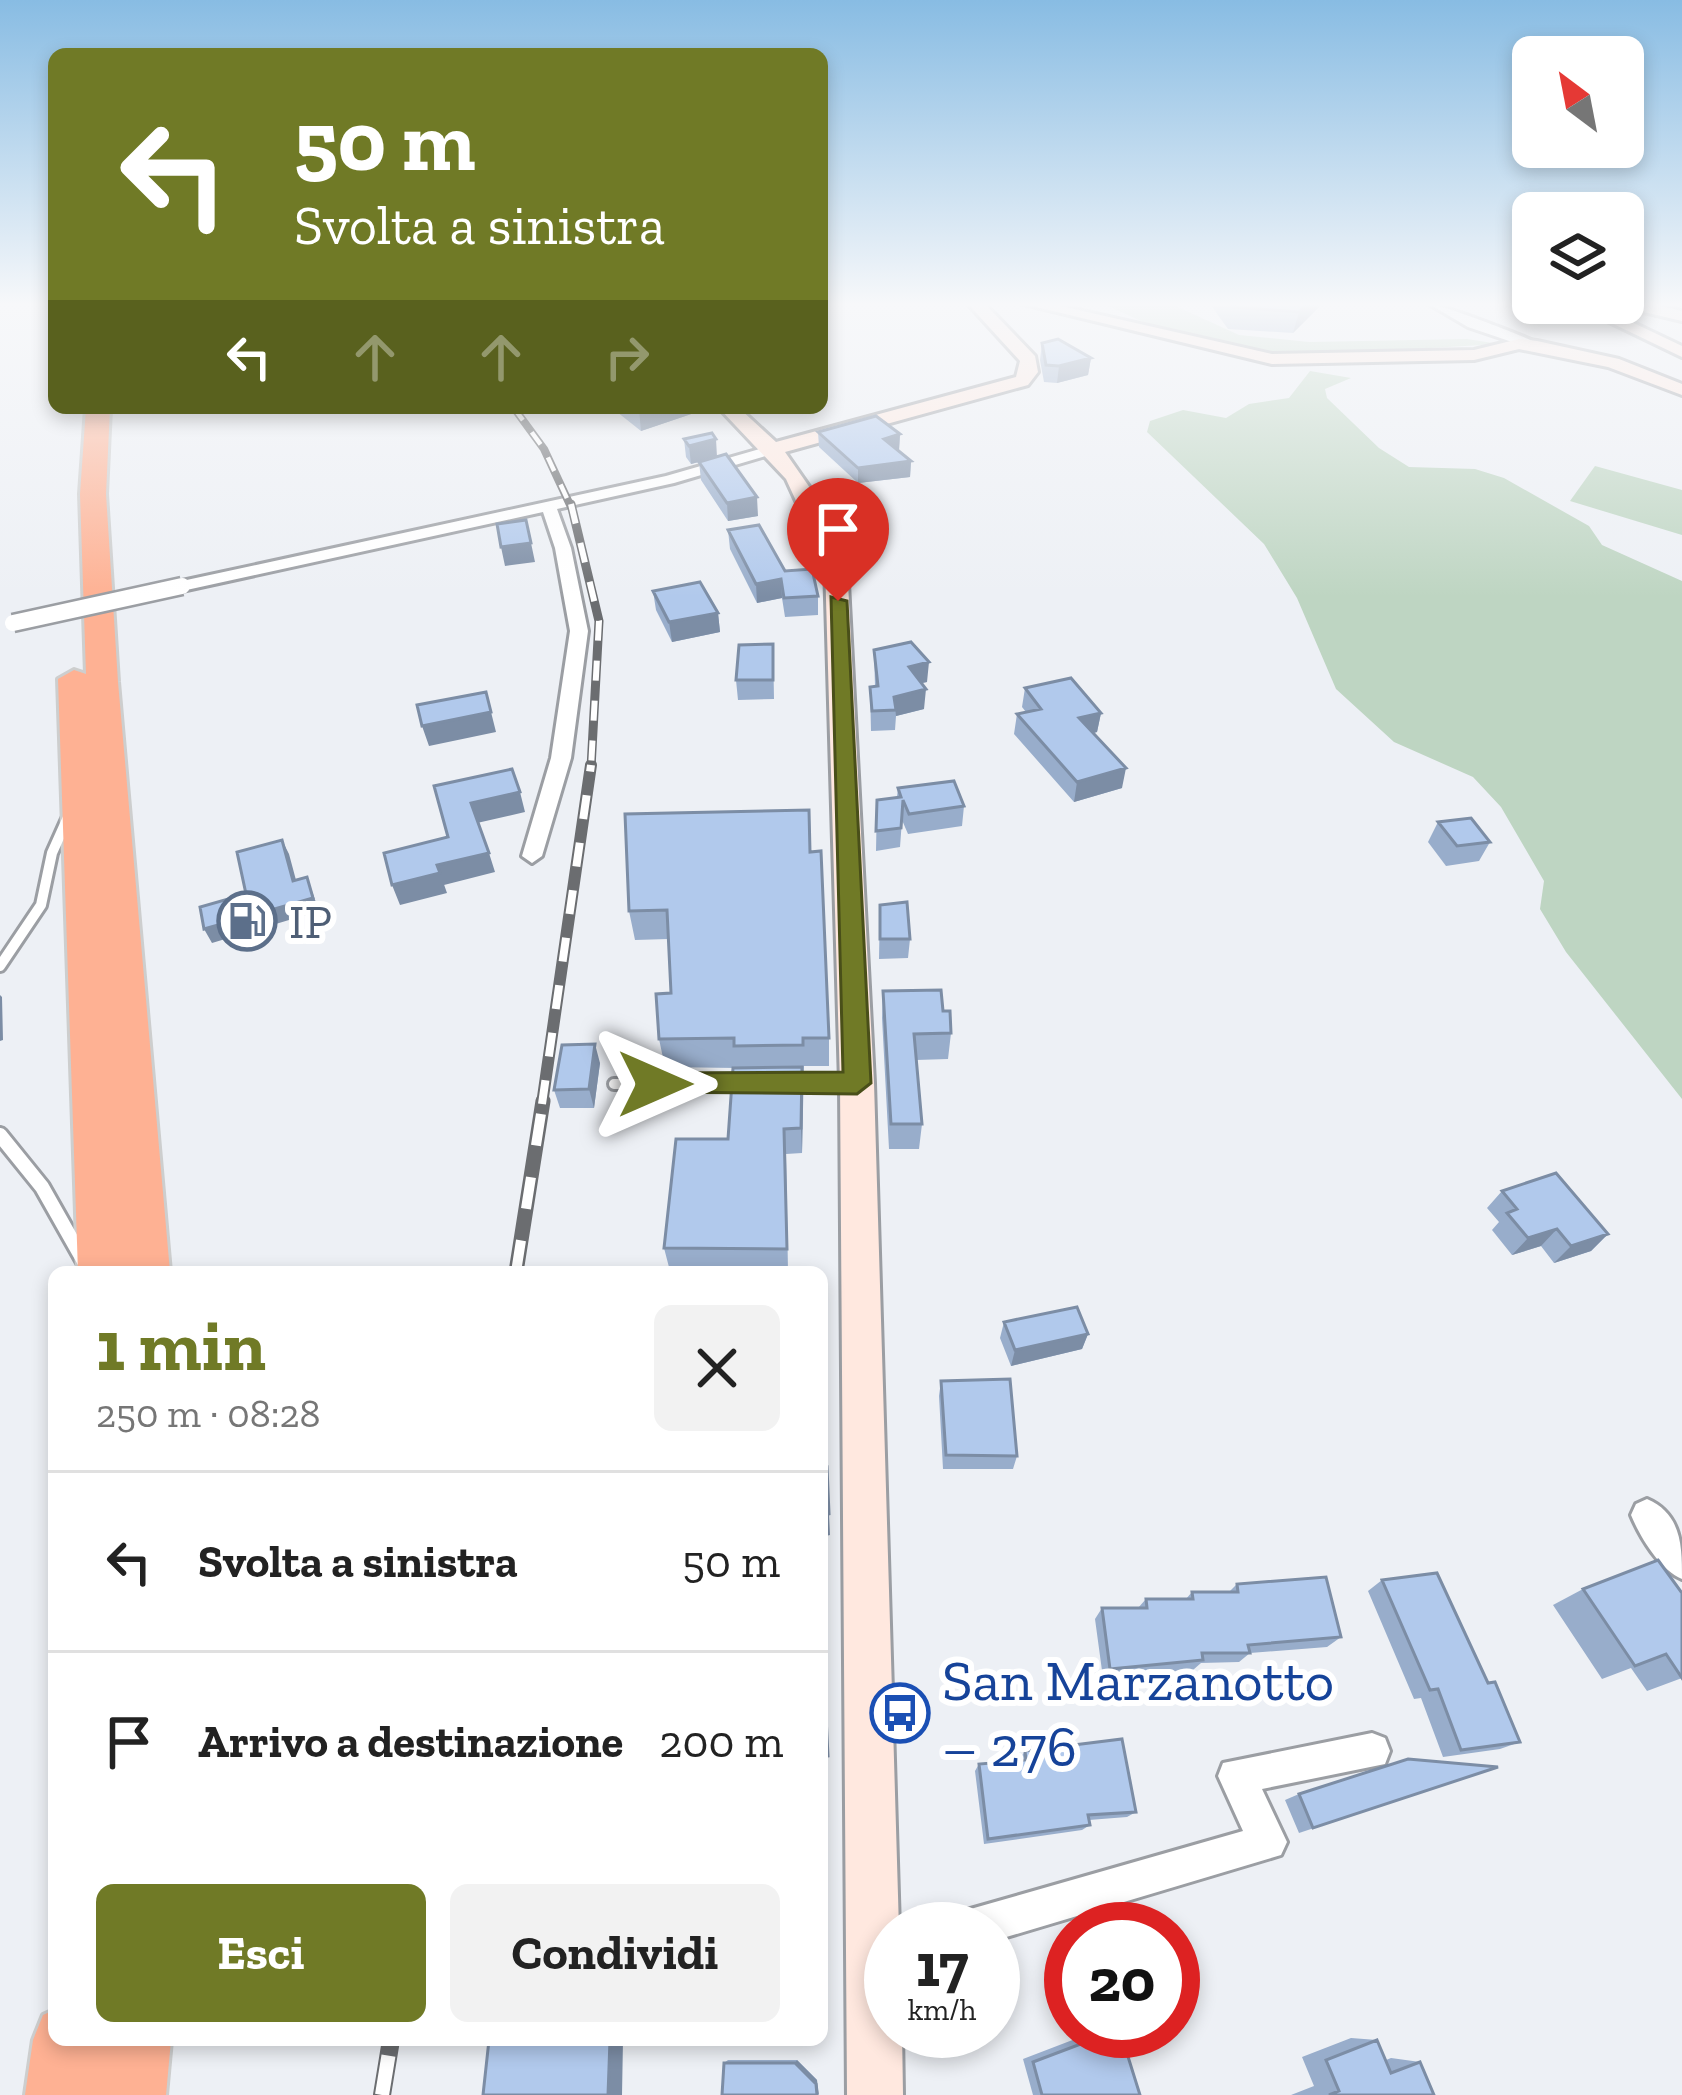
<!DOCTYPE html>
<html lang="it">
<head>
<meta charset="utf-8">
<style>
  :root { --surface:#fff; --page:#f2f2f2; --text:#222; --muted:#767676; --line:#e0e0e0; --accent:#707a26 }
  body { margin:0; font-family:"Zilla Slab",serif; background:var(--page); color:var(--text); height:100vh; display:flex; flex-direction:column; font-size:45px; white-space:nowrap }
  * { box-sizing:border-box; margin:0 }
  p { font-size:39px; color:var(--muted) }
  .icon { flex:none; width:66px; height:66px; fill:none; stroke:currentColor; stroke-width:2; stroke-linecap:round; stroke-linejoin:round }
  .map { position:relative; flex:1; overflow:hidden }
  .panel { position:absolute; left:48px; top:1266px; width:780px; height:780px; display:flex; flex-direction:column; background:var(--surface); border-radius:18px; box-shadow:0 6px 18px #0003 }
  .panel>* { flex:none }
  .banner { position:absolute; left:48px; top:48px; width:780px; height:366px; border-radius:18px; box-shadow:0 6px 18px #0003; background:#707a26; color:#fff; overflow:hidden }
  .needle { width:78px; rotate:328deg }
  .buttons { position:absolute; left:1512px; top:36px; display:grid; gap:24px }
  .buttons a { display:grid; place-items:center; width:132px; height:132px; border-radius:18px; background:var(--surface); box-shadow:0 6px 18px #0003; font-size:60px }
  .speed { position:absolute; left:864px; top:1902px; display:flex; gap:24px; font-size:60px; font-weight:700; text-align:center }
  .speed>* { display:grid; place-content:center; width:156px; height:156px; border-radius:50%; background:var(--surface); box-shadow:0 6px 18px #0003; line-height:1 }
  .speed small { font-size:30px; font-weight:400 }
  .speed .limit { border:18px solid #d22; background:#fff; color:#111 }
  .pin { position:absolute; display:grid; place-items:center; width:102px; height:102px; color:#fff; margin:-123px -51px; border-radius:50% 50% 50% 0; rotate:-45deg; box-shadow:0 0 12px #0007 }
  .pin .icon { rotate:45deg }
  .me { position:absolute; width:132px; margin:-66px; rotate:90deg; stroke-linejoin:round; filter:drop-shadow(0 0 9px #0008) }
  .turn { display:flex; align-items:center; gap:42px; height:252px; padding:0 48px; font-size:54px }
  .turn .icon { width:156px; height:156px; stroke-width:2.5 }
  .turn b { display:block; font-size:84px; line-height:102px }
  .lanes { display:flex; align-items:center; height:114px; padding:0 48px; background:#0003; justify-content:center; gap:60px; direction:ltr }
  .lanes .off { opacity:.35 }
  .round { display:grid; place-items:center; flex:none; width:126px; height:126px; border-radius:18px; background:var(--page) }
  .headline { display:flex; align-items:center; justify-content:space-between; height:204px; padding:0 48px }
  h1 { font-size:72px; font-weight:700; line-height:90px; color:var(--accent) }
  .action { display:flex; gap:24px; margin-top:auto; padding:24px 48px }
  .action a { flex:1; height:138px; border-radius:18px; background:var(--accent); color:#fff; font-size:48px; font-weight:700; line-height:138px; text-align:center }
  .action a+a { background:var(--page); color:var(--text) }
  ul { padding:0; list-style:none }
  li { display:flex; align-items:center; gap:36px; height:180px; padding:0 48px; border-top:3px solid var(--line) }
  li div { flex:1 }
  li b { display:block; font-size:45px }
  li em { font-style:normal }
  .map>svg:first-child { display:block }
</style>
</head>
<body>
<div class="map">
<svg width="1682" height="2095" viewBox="0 0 1682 2095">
  <rect width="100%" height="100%" fill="#edf0f5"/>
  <path fill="#bed5c2" d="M1104 304H1171L1239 335 1309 342 1467 339 1499 344 1295 356 1252 351 1143 322Z
    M1310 371 1351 378 1325 389 1327 398 1379 448 1409 467 1475 469 1504 478 1589 526 1602 545 1682 581V1099L1566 952 1540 909 1544 881 1501 807 1473 777 1394 742 1336 689 1297 598 1264 544 1147 432 1150 421 1183 410 1226 418 1249 404 1289 398Z
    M1595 466 1682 490V535L1570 501Z"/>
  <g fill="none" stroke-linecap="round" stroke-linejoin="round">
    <defs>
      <path id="lane-far1" d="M0 966 41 905 52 853 69 815
        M792 1083H856
        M614 1084H748"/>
      <path id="lane" d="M0 1135 42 1187 90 1272"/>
      <path id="street" d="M1429 304C1441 304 1530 338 1543 346L1533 349 1468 327Z
        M774 445 781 449 779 452 674 483 557 509 571 548 588 631 571 758 542 856 532 863 522 856 551 758 570 631 555 548 543 512 182 591 174 586 182 581 666 476Z
        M1647 1499C1682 1514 1682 1547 1682 1579 1660 1570 1640 1537 1631 1515L1636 1504Z
        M1372 1733 1385 1738 1390 1751 1385 1764 1262 1789 1287 1842 1281 1855 993 1941V1929H948L953 1915 967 1910 1243 1831 1218 1776 1223 1763Z"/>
      <path id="secondary" d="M968 304H985L1035 356 1038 372 1028 385 785 452 817 498 847 564 874 1083 899 1929H891V2031H902L903 2095H847L840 1083 825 564 786 479 719 408H739L776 442 1016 377 1020 361Z
        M1024 304H1052L1272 354 1474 350 1519 339 1537 341 1619 359 1682 384V395L1608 367 1519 349 1474 360 1272 364Z
        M1652 304 1682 311V321L1644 312 1621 317 1682 346V357L1601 318 1619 306Z"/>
      <path id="highway" d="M86 408H110L106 494 118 682 170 1272H78L58 679 74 670 86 674 80 494Z
        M54 2010V2040H171L166 2095H25L33 2040 43 2015Z"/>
    </defs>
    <use href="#lane-far1" stroke="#9b9ea3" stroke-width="16"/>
    <use href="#lane" stroke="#9b9ea3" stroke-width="20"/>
    <use href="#street" stroke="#9b9ea3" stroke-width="6"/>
    <use href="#secondary" stroke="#9b9ea3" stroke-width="6"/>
    <use href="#highway" stroke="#cdcece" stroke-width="6"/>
    <use href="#lane-far1" stroke="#fff" stroke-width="10"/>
    <use href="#lane" stroke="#fff" stroke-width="14"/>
    <use href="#street" fill="#fff" fill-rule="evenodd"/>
    <use href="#secondary" fill="#ffe8df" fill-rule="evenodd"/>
    <use href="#highway" fill="#feb193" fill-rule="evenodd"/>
    <defs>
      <path id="rail-far4" d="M514 408 544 449 571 507"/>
      <path id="rail-far3" d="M571 504 599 621 591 768"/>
      <path id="rail-far2" d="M542 1104 591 765"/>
      <path id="rail-far1" d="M516 1272 543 1101"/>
      <path id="rail" d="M382 2095 391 2040"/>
    </defs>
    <use href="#rail-far4" stroke="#6b6d70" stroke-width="8"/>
    <use href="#rail-far3" stroke="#6b6d70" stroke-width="9"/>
    <use href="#rail-far2" stroke="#6b6d70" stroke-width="12"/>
    <use href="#rail-far1" stroke="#6b6d70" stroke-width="15"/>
    <use href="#rail" stroke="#6b6d70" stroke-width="18"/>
    <use href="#rail-far4" stroke="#fff" stroke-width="4.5" stroke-dasharray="15" stroke-linecap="butt"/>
    <use href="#rail-far3" stroke="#fff" stroke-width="6" stroke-dasharray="20" stroke-linecap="butt"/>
    <use href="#rail-far2" stroke="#fff" stroke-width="8" stroke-dasharray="24" stroke-linecap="butt"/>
    <use href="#rail-far1" stroke="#fff" stroke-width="10" stroke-dasharray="32" stroke-linecap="butt"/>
    <use href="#rail" stroke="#fff" stroke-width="14" stroke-dasharray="40" stroke-linecap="butt"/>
    <defs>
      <path id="street-bridge" d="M13 623 182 586"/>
    </defs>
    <use href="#street-bridge" stroke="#9b9ea3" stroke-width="21" stroke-linecap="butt"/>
    <use href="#street-bridge" stroke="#fff" stroke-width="16"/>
  </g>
  <path fill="#98adcb" d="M1210 304H1322L1293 333 1228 329Z
    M1042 343 1091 358 1088 375 1057 383 1044 382 1040 360Z
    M612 408H709L641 431Z
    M818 432 900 434 899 450H898L911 461 910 477 858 483 819 447Z
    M684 439 717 456 758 516 728 521 701 480 699 462 691 464 686 457Z
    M728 530 818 596V615L785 617 782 598 757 603 730 549Z
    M653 591 718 613 720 632 672 642 656 610Z
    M773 644 774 699 738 700 736 680Z
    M874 650 927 682 921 683 924 709 896 716 895 730 871 731 870 687 875 686Z
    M1025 688 1101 713 1097 732 1093 733 1122 788 1074 802 1014 734 1017 714 1026 712 1022 707Z
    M898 788 964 806 962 826 908 834 902 820 900 847 876 851 877 800 897 797Z
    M1438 822 1490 842 1479 861 1446 866 1428 842Z
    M810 852 829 1038V1066H804L802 1153 786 1154 788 1272 670 1271 664 1248 728 1139 736 1068 665 1067 659 1039 671 993 668 939 635 940 629 911Z
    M880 905 910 939 908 958 879 959Z
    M883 991 943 1011 951 1033 948 1059 916 1060 922 1124 919 1149H889L882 1018Z
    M600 1063 594 1108H560L554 1090Z
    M1502 1191 1608 1234 1591 1251 1554 1263 1541 1246 1512 1255 1492 1230 1499 1222 1487 1208Z
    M1004 1322 1088 1334 1082 1349 1011 1366 1000 1338Z
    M941 1381 1017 1456 1013 1469H943L939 1396Z
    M1658 1560 1682 1678 1647 1691 1631 1668 1602 1679 1553 1605 1583 1589Z
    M1382 1580 1488 1683 1520 1742 1500 1749 1443 1757 1421 1698 1414 1699 1368 1591Z
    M1237 1584 1341 1637 1327 1647 1250 1653 1239 1662 1201 1663 1193 1670 1103 1678 1095 1619 1102 1608H1138L1146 1599H1186L1192 1592H1229Z
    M822 1636 828 1768 822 1769Z
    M1025 1751 1136 1812 1127 1817 1089 1820 1090 1825 1082 1830 984 1844 975 1771 979 1764 1019 1760Z
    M1498 1767 1299 1833 1285 1800 1299 1794Z
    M1096 2031H1120L1140 2095H1033L1023 2059Z
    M1351 2038 1377 2040 1386 2060 1391 2058 1420 2062 1434 2095H1291L1314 2086 1302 2057Z
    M728 2060H797L817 2080 724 2063Z"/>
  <path fill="#7c8da5" d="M1307 304H1322L1293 333 1299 312Z
    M1091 358 1088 375 1057 383 1059 366Z
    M642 408H709L641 431 639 409Z
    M900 434 899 450 883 454 884 439Z
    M716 439 717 457 691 464 689 446Z
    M911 461 910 477 858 483V468Z
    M757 497 758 516 728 521 727 503Z
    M531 543 535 562 505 566 501 547Z
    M781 579 782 598 757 603 756 584Z
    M718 613 720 632 672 642 669 622Z
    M929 662 927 682 908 686 909 667Z
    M926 689 924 709 896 716 894 697Z
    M486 692 496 732 429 746 422 726Z
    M1101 713 1097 732 1075 738 1079 718Z
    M1126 768 1122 788 1074 802 1077 782Z
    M520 792 525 812 477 823 471 803Z
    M282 840 289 854 300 895 293 881Z
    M489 853 495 872 444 885 437 865Z
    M440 873 447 893 400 905 392 885Z
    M307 877 319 911 212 943 204 929Z
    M0 995 2 997 3 1040 0 1041Z
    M595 1044 600 1063 594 1108 589 1089Z
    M802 1067 803 1093 802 1153 801 1128Z
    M1557 1229 1541 1246 1512 1255 1528 1238Z
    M1608 1234 1591 1251 1554 1263 1571 1246Z
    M1088 1334 1082 1349 1011 1366 1015 1350Z
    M829 1514 830 1535 822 1537V1516Z
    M610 2040H623L622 2095H608Z
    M797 2060 817 2080 819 2095 795 2063Z"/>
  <path fill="#b1c9ec" stroke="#7c8da5" stroke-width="3" d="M1231 304H1307L1299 312 1233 307Z
    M1058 339 1091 358 1059 366 1046 365 1042 343Z
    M876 416 900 434 884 439 911 461 858 468 818 432Z
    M712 433 716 439 689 446 684 439Z
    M726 454 757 497 727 503 699 462Z
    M526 520 531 543 501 547 497 524Z
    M759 525 785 571 812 569 818 596 784 598 781 579 756 584 728 530Z
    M700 582 718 613 669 622 653 591Z
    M911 642 929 662 909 667 926 689 894 697 896 710 872 711 870 687 878 686 874 650Z
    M773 644V680H736L739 645Z
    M1071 678 1101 713 1079 718 1126 768 1077 782 1017 714 1041 709 1025 688Z
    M486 692 491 712 422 726 417 705Z
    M512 769 520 792 471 803 489 853 437 865 440 873 392 885 384 853 448 837 434 786Z
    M954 781 964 806 909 814 903 800 901 828 876 831 877 800 901 797 898 788Z
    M809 810 810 852 821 851 829 1038H803V1045L734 1046V1038L659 1039 656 994 671 993 667 910 629 911 625 814Z
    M1471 818 1490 842 1457 846 1438 822Z
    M282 840 293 881 307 877 313 898 204 929 200 907 246 894 237 852Z
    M907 902 910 939H880V905Z
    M941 990 943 1011H950L951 1033 914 1034 922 1124H891L883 991Z
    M595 1044 589 1089 554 1090 562 1045Z
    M802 1067 801 1128 784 1129 787 1249 664 1248 676 1139H728L733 1068Z
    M1556 1173 1608 1234 1571 1246 1557 1229 1528 1238 1507 1213 1517 1209 1502 1191Z
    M1077 1307 1088 1334 1015 1350 1004 1322Z
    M1010 1379 1017 1456 946 1455 941 1381Z
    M827 1467 829 1514 822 1516V1468Z
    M1658 1560 1682 1593V1678L1666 1654 1635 1666 1583 1589Z
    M1437 1573 1488 1683 1495 1682 1520 1742 1461 1750 1438 1689 1430 1690 1382 1580Z
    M1326 1577 1341 1637 1248 1645 1250 1653H1202L1203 1660 1110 1669 1102 1608H1147L1146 1599H1193L1192 1592H1238L1237 1584Z
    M822 1637 828 1756 822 1757Z
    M1122 1739 1136 1812 1088 1815 1090 1825 988 1839 979 1764 1026 1760 1025 1751Z
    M1408 1759 1498 1767 1313 1828 1299 1794Z
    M1115 2031H1120L1140 2095H1042L1033 2062Z
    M489 2040H610L608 2095H483Z
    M1377 2040 1391 2073 1420 2062 1434 2095H1329L1339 2091 1326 2060Z
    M724 2063H795L816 2084 817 2095H722Z"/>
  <linearGradient id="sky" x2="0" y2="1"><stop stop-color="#88bce3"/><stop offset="0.51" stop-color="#f7f8fa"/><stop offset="1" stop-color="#f7f8fa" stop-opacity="0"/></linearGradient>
  <rect width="1682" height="597" fill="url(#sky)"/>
  <path fill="#707a26" stroke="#494f19" stroke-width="3" d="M831 597 847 601 871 1083 857 1094 645 1092V1076L655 1073 843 1072Z"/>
  <defs>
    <symbol id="fuel-ring" viewBox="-11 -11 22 22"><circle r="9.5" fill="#fff" stroke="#5c6f8a" stroke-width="1.5"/><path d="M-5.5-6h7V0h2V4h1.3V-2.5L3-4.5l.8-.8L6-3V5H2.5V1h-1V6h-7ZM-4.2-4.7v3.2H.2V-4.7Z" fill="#5c6f8a"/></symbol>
    <symbol id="bus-ring" viewBox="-11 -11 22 22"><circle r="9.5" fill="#fff" stroke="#1a4fb4" stroke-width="1.5"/><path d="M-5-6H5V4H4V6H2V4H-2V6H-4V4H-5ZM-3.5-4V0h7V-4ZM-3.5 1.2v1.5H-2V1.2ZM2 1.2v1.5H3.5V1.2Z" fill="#1a4fb4"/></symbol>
  </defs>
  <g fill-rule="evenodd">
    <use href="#fuel-ring" x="214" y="888" width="66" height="66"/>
    <use href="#bus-ring" x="867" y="1680" width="66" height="66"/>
  </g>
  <g text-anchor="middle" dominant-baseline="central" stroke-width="12" stroke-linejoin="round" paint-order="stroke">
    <g font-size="48" fill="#4e5e75" stroke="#fff" text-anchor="start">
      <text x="289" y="921">IP</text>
    </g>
    <g font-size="57" fill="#164399" stroke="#fff" text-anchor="start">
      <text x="942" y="1680">San Marzanotto<tspan x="942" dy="66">– 276</tspan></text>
    </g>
  </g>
</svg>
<div class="buttons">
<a><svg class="needle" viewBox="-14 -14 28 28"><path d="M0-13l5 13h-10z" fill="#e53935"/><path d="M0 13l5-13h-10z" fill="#767676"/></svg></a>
<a><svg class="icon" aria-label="layers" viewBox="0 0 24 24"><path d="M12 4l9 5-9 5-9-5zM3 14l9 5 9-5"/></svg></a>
</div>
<div class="speed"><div>17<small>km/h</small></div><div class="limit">20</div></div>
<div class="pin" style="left:838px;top:601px;background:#d93025"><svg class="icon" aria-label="arrive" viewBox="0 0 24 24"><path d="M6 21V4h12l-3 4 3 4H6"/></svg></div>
<svg class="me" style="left:655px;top:1084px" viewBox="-20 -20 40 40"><path d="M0-17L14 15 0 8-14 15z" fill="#707a26" stroke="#fff" stroke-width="4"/></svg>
<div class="banner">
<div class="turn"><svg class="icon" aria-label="left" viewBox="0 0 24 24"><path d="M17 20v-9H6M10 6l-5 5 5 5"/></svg><div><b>50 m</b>Svolta a sinistra</div></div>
<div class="lanes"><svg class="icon" aria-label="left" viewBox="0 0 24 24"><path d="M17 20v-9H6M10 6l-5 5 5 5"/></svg><svg class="icon off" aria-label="ahead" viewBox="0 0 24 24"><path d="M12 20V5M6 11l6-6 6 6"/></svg><svg class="icon off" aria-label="ahead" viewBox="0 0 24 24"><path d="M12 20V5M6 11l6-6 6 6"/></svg><svg class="icon off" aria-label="right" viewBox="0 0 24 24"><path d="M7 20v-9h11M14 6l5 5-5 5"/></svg></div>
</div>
<section class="panel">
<div class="headline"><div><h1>1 min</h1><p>250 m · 08:28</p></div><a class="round"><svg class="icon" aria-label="close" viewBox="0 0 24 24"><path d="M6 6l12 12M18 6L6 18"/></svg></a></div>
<ul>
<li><svg class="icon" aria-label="left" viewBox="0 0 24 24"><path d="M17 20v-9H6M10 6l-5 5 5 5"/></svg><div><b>Svolta a sinistra</b></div><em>50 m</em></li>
<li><svg class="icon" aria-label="arrive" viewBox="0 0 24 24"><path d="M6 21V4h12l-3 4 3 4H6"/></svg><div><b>Arrivo a destinazione</b></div><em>200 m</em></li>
</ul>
<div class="action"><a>Esci</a><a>Condividi</a></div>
</section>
</div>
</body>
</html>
